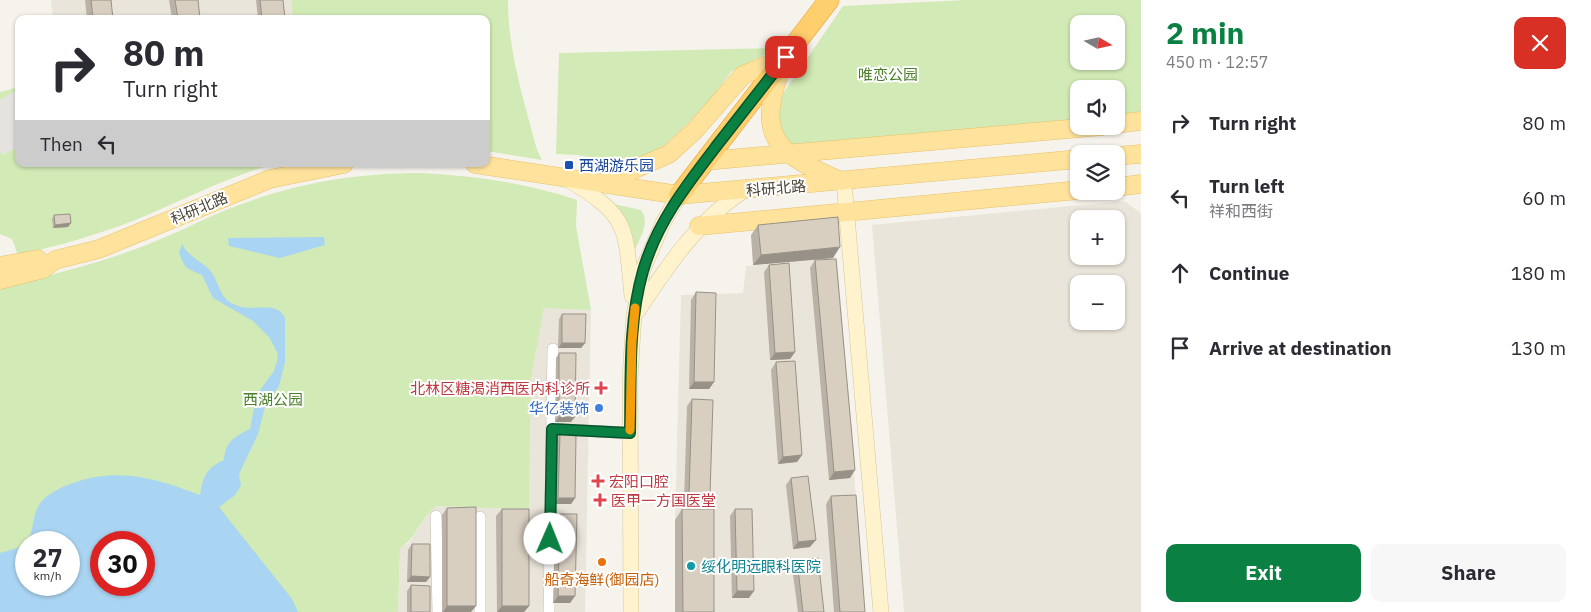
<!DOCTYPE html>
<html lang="en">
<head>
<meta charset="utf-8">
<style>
  :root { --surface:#fff; --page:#f7f7f7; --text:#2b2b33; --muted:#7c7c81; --accent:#0b8043 }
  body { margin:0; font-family:"IBM Plex Sans","Noto Sans SC",sans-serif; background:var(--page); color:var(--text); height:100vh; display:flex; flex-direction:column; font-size:19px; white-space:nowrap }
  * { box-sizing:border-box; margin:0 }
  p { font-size:16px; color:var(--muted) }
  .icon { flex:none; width:28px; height:28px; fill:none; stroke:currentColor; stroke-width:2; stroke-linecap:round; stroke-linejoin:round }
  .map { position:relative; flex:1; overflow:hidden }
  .drawer { display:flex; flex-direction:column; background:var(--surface); width:450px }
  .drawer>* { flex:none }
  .top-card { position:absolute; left:15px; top:15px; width:475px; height:152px; border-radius:10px; box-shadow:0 1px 4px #0004; background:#fff; color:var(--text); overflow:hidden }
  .needle { width:32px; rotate:99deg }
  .buttons { position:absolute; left:1070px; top:15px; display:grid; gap:10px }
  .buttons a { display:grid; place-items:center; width:55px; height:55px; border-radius:10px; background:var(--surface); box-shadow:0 1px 4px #0004; font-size:25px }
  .speed { position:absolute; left:15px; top:531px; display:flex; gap:10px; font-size:25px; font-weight:700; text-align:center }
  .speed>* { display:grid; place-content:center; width:65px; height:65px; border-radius:50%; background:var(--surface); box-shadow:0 1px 4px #0004; line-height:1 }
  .speed small { font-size:12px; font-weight:400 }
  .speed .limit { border:8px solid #d22; background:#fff; color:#111 }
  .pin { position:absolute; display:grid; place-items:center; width:42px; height:42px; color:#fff; margin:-21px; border-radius:10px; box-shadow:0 2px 8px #0006 }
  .me { position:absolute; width:55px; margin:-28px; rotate:1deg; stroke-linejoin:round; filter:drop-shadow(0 0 4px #0008) }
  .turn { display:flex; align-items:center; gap:18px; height:105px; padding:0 25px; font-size:22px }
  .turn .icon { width:65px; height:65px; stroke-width:2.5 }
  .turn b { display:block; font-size:35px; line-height:42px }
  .then { display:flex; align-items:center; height:48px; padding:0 25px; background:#0003; gap:10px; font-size:19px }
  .round { display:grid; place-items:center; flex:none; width:52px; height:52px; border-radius:10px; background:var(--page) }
  .summary { display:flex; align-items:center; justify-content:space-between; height:85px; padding:0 25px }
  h1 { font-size:30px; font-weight:700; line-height:38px; color:var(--accent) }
  .primary-button { display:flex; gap:10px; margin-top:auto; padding:10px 25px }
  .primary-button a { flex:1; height:58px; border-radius:10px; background:var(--accent); color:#fff; font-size:20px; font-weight:700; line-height:58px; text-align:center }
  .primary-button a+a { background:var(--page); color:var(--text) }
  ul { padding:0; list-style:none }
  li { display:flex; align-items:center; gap:15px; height:75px; padding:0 25px }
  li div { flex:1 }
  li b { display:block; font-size:19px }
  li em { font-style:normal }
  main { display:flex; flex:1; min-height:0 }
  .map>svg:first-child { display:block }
</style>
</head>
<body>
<main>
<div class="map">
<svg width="1141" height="612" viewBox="0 0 1141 612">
  <rect width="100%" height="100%" fill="#f6f3ec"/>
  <path fill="#eae5da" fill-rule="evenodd" d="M51 0H291L293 19H53Z
    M1124 201 1141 213V612H904L872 225ZM1079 219H1116V256H1079ZM1079 284H1116V321H1079Z
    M837 257 865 612H707L675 520 681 295 743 293 746 266Z
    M544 307 591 310 585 612H398L400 548 409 543 429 511 437 506 529 508 531 379Z"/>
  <path fill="#d2eab5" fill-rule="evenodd" d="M291 0H508C508 52 524 100 537 150L542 160 486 151V19H293Z
    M967 0H1141V118L1116 122V89H1079V126L804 149 790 143 783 134 778 121 780 98 843 6ZM1079 24H1116V61H1079Z
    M770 48 768 53 731 72 704 108 660 149 625 163 577 155 556 154 559 53Z
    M19 87V164H274C226 177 182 201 135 220 97 235 58 246 18 255L12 239 0 234V92Z
    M422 173C475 176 527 183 577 200L576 226 591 310 544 308 531 379 529 509 437 506C420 516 418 538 400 548L398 612H0V288C49 275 99 264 146 245 173 235 199 221 226 210 290 184 353 173 422 173ZM26 542H69V585H26ZM101 542H144V585H101Z
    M614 204 641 210C651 223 639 239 634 252L628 224Z"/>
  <path fill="#e5e3e0" d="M15 91H19V147L2 155 0 151V100Z"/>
  <path fill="#a9d4f2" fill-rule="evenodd" d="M324 237 325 245 280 258 229 246 228 238Z
    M182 244C189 258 203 261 212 273 219 283 220 298 233 304 253 314 276 299 285 318V362L279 386 265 407 258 434 239 474 241 486 234 496 219 507 292 599 298 612H0V553L24 546C27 542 30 537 31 532 35 520 33 511 43 500 52 491 64 486 76 482 119 467 159 479 200 495 203 477 206 468 224 460 225 442 235 436 250 429L257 394 274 371 278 358 277 352 269 337 253 321 213 298 202 275C186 268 186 270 179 253ZM26 542H69V585H26ZM101 542H144V585H101Z"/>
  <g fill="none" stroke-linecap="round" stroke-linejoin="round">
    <defs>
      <path id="street" d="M552 429 630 433
        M436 516 438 612
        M480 517V612
        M549 612 553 349"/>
      <path id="secondary" d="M567 179C630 217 625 226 632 296
        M844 182 881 612
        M637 312C667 267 696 222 743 191
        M631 612 630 378 634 315 643 269 663 223 679 195"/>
      <path id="primary" d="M782 66C755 138 776 153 841 181
        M1116 124 1141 121
        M1116 156 1141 154
        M705 161 1103 126
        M475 164 679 195 1079 159
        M603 183 669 154 696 129 743 75 786 57
        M1116 187 1141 184
        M699 226 1079 190
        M0 266 38 259
        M0 280 43 269 55 260 99 249 270 179 344 164"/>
      <path id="highway" d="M679 195 829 0"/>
    </defs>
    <use href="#street" stroke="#c2bbae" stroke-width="12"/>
    <use href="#secondary" stroke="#d6c79b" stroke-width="16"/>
    <use href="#primary" stroke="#e6c16a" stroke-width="19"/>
    <use href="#highway" stroke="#e0a43c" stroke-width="21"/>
    <use href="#street" stroke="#fff" stroke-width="11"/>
    <use href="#secondary" stroke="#fff3cd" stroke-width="15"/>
    <use href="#primary" stroke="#ffe39c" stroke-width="18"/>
    <use href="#highway" stroke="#ffcf6e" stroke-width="20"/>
  </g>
  <path fill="#bab2a6" d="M85 0H111L113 19H87Z
    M169 0H198L200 19H172Z
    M256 0H283L285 19H258Z
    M54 215 71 223 68 227 53 228 52 219Z
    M758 225 833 258 753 265 751 235Z
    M815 260 850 478 829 480 810 268Z
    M769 265 795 352 790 359 770 360 764 272Z
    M696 292 714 382 709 389H689L691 300Z
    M562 314 585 343 581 348H558L559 319Z
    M559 353 571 422H555L556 358Z
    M776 362 802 455 797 462 778 464 771 370Z
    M692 399 705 502 684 501 687 406Z
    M560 434 575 498 571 504H554L556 440Z
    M791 478 810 547 793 549 786 485Z
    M831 496 865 612H834L826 504Z
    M447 508 471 612H442V515Z
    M502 509 529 606 524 612H497L496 516Z
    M682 509 714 612H675V520Z
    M735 509 749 598H732L730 516Z
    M560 514 575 596 570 603H553L555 521Z
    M412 544 430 577 426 582H407L408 550Z
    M797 560 824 612H798L792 567Z
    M411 585 430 612H407V591Z"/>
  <path fill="#979187" d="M71 223 68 227 53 228 55 225Z
    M840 247 833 258 753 265 761 255Z
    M562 343H585L581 348H558Z
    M795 352 790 359 770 360 775 353Z
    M694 382H714L709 389H689Z
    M559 417H575L571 422H555Z
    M802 455 797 462 778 464 783 457Z
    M855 470 850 478 829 480 834 472Z
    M689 494H710L705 502 684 501Z
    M558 498H575L571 504H554Z
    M816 540 810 547 793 549 798 542Z
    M411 576 430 577 426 582H407Z
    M737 591H754L749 598H732Z
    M558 596H575L570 603H553Z
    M447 606H476L471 612H443Z
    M502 606H529L524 612H497Z"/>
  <path fill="#d8cfc1" stroke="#979187" d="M91 0H111L113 19H93Z
    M175 0H198L200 19H178Z
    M260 0H283L285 19H262Z
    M70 214 71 223 55 225 54 215Z
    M838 217 840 247 761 255 758 225Z
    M836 259 855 470 834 472 815 260Z
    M789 263 795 352 775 353 769 265Z
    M696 292 716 293 714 382H694Z
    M562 314H586L585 343H562Z
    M559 353H576L575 417H559Z
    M795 361 802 455 783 457 776 362Z
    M692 399 713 400 710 494H689Z
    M560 434 576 435 575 498H558Z
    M808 476 816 540 798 542 791 478Z
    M856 495 865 612H840L831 496Z
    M476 507V606H447V508Z
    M502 509H529V606H502Z
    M682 509H714V612H683Z
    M735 509H752L754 591H737Z
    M560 514H577L575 596H558Z
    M412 544H430V577L411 576Z
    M818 558 824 612H803L797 560Z
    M411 585 430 586V612H411Z"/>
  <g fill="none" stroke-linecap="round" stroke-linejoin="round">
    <defs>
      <path id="route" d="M550 539 552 429 630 433C631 379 628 323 643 271 657 222 688 183 718 144 741 115 763 86 786 57"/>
    </defs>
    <use href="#route" stroke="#07532c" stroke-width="12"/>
    <use href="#route" stroke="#0b8043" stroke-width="9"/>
    <path stroke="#f59e0b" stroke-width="9" d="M630 430 632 342 635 308"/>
  </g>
  <rect fill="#1a4fb4" stroke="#fff" stroke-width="2" x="564" y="160" width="10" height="10" rx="2.5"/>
  <g fill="#e0444e" stroke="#fff" stroke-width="2">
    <path d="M598.5 380.5h5v5h5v5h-5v5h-5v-5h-5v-5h5z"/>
    <path d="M595.5 473.5h5v5h5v5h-5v5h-5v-5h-5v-5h5z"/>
    <path d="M597.5 492.5h5v5h5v5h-5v5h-5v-5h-5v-5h5z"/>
  </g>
  <circle fill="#3f7fe0" stroke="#fff" stroke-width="2" cx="599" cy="408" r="5"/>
  <circle fill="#e8710a" stroke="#fff" stroke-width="2" cx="602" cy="562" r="5"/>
  <circle fill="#0f9aa8" stroke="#fff" stroke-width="2" cx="691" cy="566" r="5"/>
  <g text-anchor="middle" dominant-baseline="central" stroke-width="4" stroke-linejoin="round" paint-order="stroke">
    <g font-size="15" fill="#4a7f2a" stroke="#fff">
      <text x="888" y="74">唯恋公园</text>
      <text x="273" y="399">西湖公园</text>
    </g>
    <g font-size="15" fill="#164399" stroke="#fff" text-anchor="start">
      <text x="579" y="165">西湖游乐园</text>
    </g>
    <g font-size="15" fill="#4b4439" stroke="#fff">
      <text transform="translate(776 188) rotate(-5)">科研北路</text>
      <text transform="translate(199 208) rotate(-23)">科研北路</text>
    </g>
    <g font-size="15" fill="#be3a42" stroke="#fff" text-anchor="start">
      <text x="590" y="388" text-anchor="end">北林区糖渴消西医内科诊所</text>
      <text x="609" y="481">宏阳口腔</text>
      <text x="611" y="500">医甲一方国医堂</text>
    </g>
    <g font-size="15" fill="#366cbe" stroke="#fff" text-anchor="end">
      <text x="589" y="408">华亿装饰</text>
    </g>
    <g font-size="15" fill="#0d838f" stroke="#fff" text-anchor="start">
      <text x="701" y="566">绥化明远眼科医院</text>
    </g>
    <g font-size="15" fill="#c56008" stroke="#fff">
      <text x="602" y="579">船奇海鲜(御园店)</text>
    </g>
  </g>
</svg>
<div class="buttons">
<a><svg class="needle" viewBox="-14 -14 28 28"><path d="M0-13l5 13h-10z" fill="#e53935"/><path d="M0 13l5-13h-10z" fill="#7c7c81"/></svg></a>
<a><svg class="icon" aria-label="sound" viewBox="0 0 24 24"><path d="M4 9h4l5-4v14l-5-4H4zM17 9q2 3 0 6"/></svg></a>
<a><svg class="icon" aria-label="layers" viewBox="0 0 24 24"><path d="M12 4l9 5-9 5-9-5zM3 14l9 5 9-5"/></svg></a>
<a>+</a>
<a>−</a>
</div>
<div class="speed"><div>27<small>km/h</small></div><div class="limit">30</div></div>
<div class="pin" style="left:786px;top:57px;background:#d93025"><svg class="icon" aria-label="arrive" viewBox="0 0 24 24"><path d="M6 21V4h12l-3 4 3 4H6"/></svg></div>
<svg class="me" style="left:550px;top:539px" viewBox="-20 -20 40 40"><circle r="19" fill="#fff"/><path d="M0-13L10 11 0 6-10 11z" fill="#0b8043"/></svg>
<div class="top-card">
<div class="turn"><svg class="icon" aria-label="right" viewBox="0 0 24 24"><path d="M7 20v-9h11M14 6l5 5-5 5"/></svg><div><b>80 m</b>Turn right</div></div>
<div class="then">Then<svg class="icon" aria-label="left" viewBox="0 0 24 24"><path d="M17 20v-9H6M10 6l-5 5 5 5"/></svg></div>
</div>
</div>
<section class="drawer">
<div class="summary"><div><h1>2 min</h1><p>450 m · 12:57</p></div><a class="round" style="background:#d93025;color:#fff"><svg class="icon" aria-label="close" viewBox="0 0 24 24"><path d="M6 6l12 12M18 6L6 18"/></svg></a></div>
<ul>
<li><svg class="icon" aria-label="right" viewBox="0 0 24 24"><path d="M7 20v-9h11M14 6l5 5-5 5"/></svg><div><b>Turn right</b></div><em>80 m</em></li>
<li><svg class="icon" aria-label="left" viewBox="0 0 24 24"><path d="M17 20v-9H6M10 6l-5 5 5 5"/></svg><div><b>Turn left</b><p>祥和西街</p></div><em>60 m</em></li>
<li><svg class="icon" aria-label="ahead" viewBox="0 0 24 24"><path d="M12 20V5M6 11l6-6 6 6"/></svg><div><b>Continue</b></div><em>180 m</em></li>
<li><svg class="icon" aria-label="arrive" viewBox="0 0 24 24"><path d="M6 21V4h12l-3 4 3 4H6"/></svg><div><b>Arrive at destination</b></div><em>130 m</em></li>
</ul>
<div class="primary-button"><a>Exit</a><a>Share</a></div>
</section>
</main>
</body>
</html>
